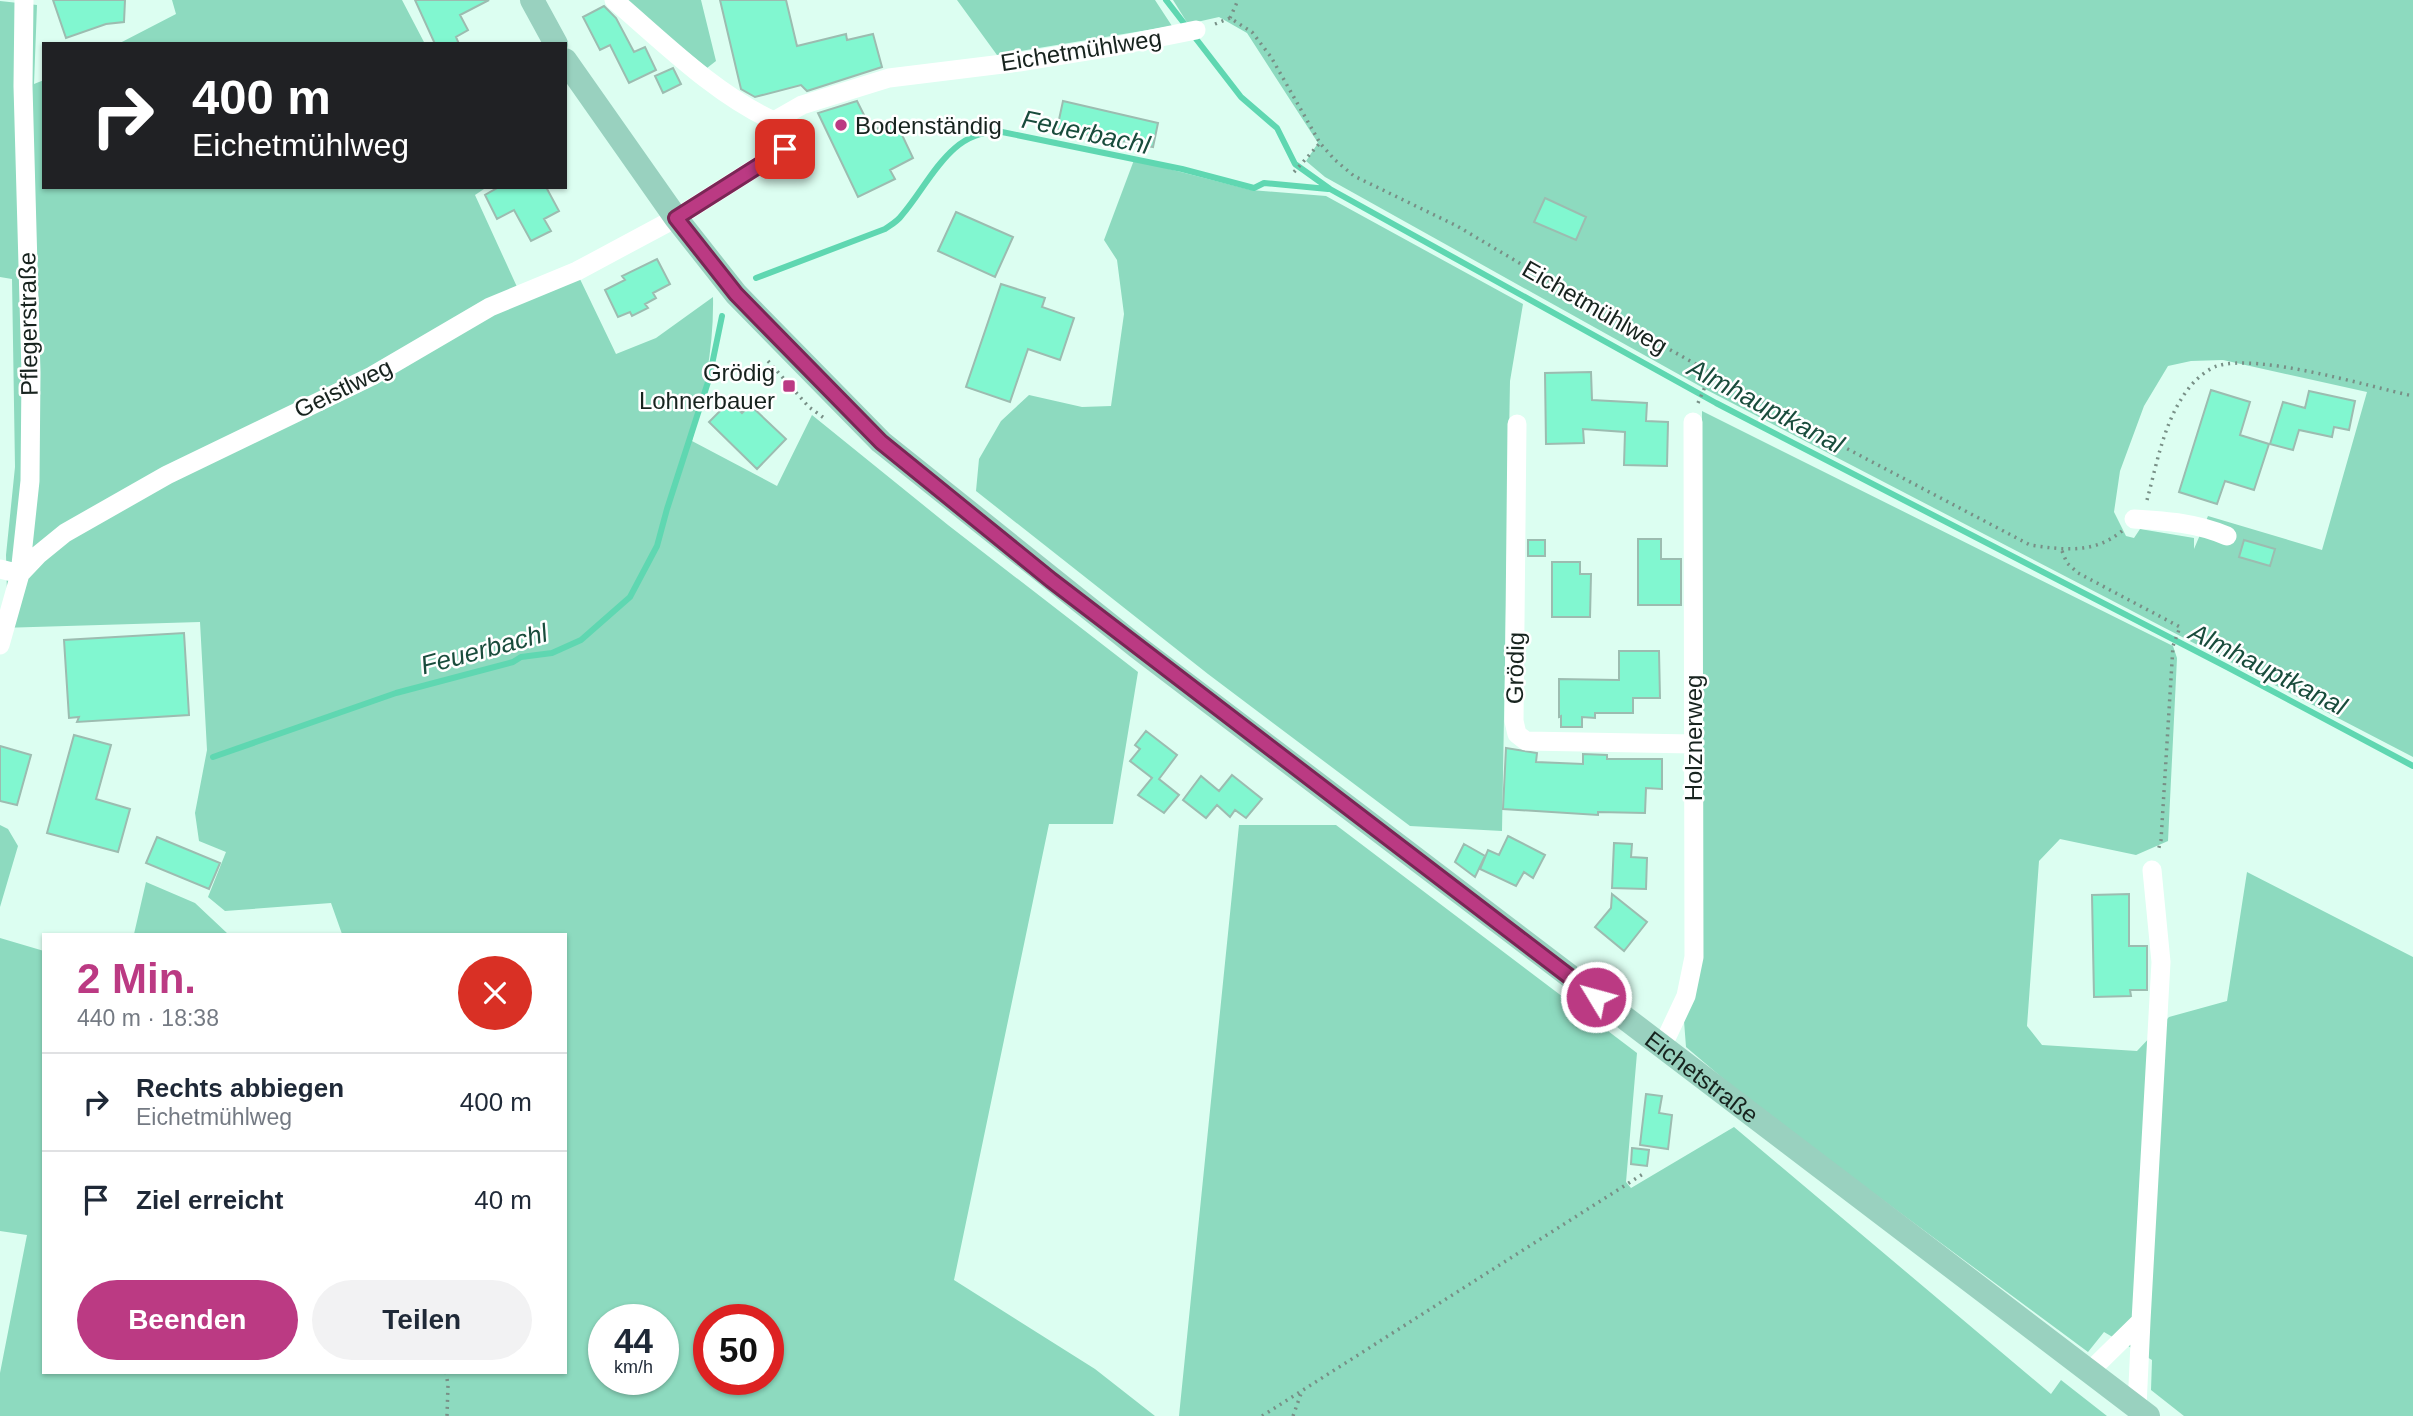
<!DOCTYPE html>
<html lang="de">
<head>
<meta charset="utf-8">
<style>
  :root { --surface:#fff; --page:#f2f2f3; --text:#1f2937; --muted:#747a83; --line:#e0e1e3; --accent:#bb3a83 }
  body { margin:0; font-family:Helvetica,sans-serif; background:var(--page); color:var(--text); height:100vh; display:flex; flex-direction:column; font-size:26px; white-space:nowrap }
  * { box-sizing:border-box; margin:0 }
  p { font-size:23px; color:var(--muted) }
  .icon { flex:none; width:38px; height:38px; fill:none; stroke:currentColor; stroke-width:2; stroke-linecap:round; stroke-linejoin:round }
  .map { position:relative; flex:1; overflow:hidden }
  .details { position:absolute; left:42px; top:933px; width:525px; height:441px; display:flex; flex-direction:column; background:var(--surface); border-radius:0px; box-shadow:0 2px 5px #0004 }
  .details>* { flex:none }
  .hud { position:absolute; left:42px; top:42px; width:525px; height:147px; border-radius:0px; box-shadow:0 2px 5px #0004; background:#202124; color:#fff; overflow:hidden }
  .speed { position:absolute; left:588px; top:1304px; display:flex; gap:14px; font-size:35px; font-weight:700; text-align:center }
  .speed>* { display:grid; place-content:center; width:91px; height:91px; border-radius:50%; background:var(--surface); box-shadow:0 2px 5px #0004; line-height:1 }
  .speed small { font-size:18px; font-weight:400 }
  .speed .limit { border:10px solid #d22; background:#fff; color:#111 }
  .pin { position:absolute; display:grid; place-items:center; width:60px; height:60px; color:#fff; margin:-30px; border-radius:14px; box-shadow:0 4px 10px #0006 }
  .me { position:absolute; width:77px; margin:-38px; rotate:307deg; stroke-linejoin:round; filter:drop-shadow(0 0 5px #0008) }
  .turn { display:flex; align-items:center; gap:24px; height:147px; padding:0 35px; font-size:32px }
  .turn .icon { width:91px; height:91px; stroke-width:2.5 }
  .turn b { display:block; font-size:49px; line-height:60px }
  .round { display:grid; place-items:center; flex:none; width:74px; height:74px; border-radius:37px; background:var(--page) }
  .head { display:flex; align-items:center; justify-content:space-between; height:119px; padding:0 35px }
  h1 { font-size:42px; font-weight:700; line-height:52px; color:var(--accent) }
  .cta { display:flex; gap:14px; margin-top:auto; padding:14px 35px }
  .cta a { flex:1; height:80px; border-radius:42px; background:var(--accent); color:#fff; font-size:28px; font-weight:700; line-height:80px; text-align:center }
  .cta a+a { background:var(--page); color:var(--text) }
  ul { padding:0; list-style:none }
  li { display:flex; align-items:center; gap:21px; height:98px; padding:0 35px; border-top:2px solid var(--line) }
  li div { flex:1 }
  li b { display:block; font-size:26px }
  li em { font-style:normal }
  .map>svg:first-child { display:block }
</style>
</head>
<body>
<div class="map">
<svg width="2413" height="1416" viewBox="0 0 2413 1416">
  <rect width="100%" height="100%" fill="#dcfef1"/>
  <path fill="#8ddabf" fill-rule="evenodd" d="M172 0H402L425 44H118L176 14Z
    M622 0H701L716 61 707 68Z
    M957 0H1155L1172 26 997 55Z
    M1173 0H2413V757L1705 389 1325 177 1306 161 1318 143 1247 33 1219 17 1188 24ZM2223 360 2367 392 2322 550 2208 516 2194 549V538L2140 529 2134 538 2126 536 2114 512 2120 471 2144 406 2168 366 2191 361Z
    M0 1 37 5 34 84 44 80V187H487L475 195 523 300 579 277 616 354 656 338 713 297C714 347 704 394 692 441L777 486 812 415 948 525 1138 672 1113 824H1049L954 1280 1095 1369 1155 1416H0V1373L27 1235 0 1231V938L44 951V1372H565V934H342L331 903 225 911 208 897 226 852 199 841 195 813 207 750 200 622 0 628 7 594 6 555 15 467 12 279 0 277ZM604 1320H663V1379H604ZM709 1320H768V1379H709Z
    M1134 160 1251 190 1326 196 1523 304 1510 381 1502 831 1410 826 1208 674 976 491 979 459 1001 421 1029 395 1082 407 1111 406 1124 314 1117 260 1104 240Z
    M1702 411 2173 646 2177 658 2168 841 2136 855 2060 839 2039 861 2027 1026 2042 1045 2137 1051 2169 1017 2227 1001 2247 872 2413 957V1416H2184L2151 1390 2152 1360 2104 1332 2088 1352 1752 1103 1686 1047 1684 1021 1698 977Z
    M0 825 8 829 18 846 0 907Z
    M1239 825H1336L1637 1053 1626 1182 1631 1188 1734 1127 2051 1394 2061 1380 2107 1416H1179Z
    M146 882 195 903 228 934H134Z"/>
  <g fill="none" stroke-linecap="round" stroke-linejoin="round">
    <path stroke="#5fd7b1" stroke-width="6" d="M1166 0 1241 97 1277 128 1295 164 1330 189 1716 403 2227 667 2413 766
      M756 278 885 229C891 225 898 221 902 215 930 183 950 128 1002 132L1182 169 1254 188 1264 183 1328 189
      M213 757 396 693 513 662 521 657 552 653 581 640 630 597 657 546 667 509 709 379 722 316"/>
  </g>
  <path fill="#81f7d0" stroke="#9cbcb0" stroke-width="2" d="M53 0H125L124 22 106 24 66 38Z
    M415 0H489L460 15 468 30 456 37 459 44H435Z
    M720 0H786L797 46 846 34 847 40 873 34 882 67 807 91 801 85 755 97 741 89Z
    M604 6 616 18 634 52 645 47 656 70 629 83 610 45 600 50 583 17Z
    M673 68 681 84 663 93 655 76Z
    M857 101 872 131 895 120 913 158 890 170 895 179 858 197 818 113Z
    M1063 101 1158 123 1153 147 1057 129Z
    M499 187H546L559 211 544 219 551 231 531 241 514 210 497 219 485 195Z
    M1545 198 1586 217 1576 240 1534 222Z
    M956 212 1013 237 995 277 938 251Z
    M657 259 670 284 653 293 656 298 645 304 648 308 632 316 630 312 618 317 605 290 625 280 622 276Z
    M1001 284 1045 298 1042 307 1074 318 1060 360 1028 349 1010 402 966 387Z
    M1591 372 1592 400 1647 403 1646 421 1668 422 1667 466 1624 465 1625 432 1583 429 1584 443 1546 444 1545 373Z
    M2211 390 2250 402 2240 435 2269 444 2254 490 2225 481 2217 504 2179 492Z
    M2309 391 2355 401 2349 430 2334 427 2332 437 2299 430 2293 450 2270 444 2283 402 2305 408Z
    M730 401 742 413 750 405 786 439 757 469 709 422Z
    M1638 539H1661V559H1681V605H1638Z
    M1528 540H1545V556H1528Z
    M2244 540 2275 549 2270 566 2239 557Z
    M1552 562H1580V574H1591L1590 617H1552Z
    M184 633 189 715 77 722 79 717 69 718 64 640Z
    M1619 651H1659L1660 698H1633V713H1595V718L1582 717V727H1561V716L1559 717V679L1619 680Z
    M1146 731 1177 755 1159 779 1179 795 1164 813 1138 795 1152 778 1130 761 1140 749 1135 745Z
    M74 735 111 745 96 799 130 809 118 852 47 833Z
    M0 746 31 755 17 805 0 801Z
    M1506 748 1537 753 1536 762 1583 764V754L1607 755V759H1662V789L1646 788 1645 813 1598 812V815L1503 809Z
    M1232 775 1262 799 1246 818 1235 810 1230 817 1217 805 1206 818 1183 800 1201 776 1219 791Z
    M1508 836 1545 855 1533 878 1524 872 1516 886 1480 869 1488 850 1499 855Z
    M157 837 220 863 209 889 146 863Z
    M1614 843 1632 844 1631 857 1647 858 1646 889 1612 888Z
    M1464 844 1485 856 1475 877 1455 862Z
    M1612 894 1647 922 1624 951 1595 927 1611 908Z
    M2129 894V946H2147V990H2130L2131 996 2094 997 2092 895Z
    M1646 1094 1662 1096 1659 1113 1672 1115 1668 1149 1640 1145Z
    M1632 1148 1649 1150 1647 1166 1631 1164Z"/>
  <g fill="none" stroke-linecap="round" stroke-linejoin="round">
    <path stroke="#788f86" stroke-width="3.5" stroke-dasharray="2 5" stroke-linecap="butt" d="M1230 18 1238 0
      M1215 24 1230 18 1252 32 1271 57 1320 143 1335 160 1354 176 1457 226 1585 302 1840 445 2030 545C2064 550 2094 554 2122 531
      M1294 172 1320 143
      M768 361 809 407 824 418
      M1698 403 1711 373
      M2147 500C2158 460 2165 413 2195 381 2200 376 2210 368 2217 366 2259 353 2367 386 2413 396
      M2062 551 2067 563 2078 573 2180 627 2173 646 2161 840 2158 851
      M446 1372 448 1385 447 1416
      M1262 1416 1646 1172
      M1293 1416 1302 1391"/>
    <path stroke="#fff" stroke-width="19" d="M614 0C663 42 716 95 774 121L802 105 889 78 1019 62 1111 47 1196 30
      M1517 424 1514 721 1517 734 1526 741 1693 744
      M2134 519C2167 521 2197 523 2227 536
      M0 569 20 574
      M20 574 38 555 65 533 167 475 372 376 490 307 577 271 676 218 785 149 789 133 774 121
      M0 645 20 574 30 481 31 373 23 86 24 0
      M1662 1047 1686 996 1694 957 1693 422
      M2089 1372 2141 1321 2161 962 2152 870
      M2137 1407 2141 1321"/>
    <g stroke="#99d1bf" stroke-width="24">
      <path d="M532 0 556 44"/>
      <path id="s1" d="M565 60 676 218 736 294 881 442 1136 646 2148 1416"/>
    </g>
  </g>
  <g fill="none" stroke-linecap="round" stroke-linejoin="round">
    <defs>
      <path id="route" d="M785 149 676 218 736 294 881 442 1051 580 1596 997"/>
    </defs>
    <use href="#route" stroke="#7a2655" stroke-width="18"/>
    <use href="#route" stroke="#bb3a83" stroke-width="12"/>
  </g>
  <g fill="#bb3a83" stroke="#fff" stroke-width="2.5">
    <circle cx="841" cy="125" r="7"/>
    <rect x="782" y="379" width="14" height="14" rx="3.5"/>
  </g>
  <g text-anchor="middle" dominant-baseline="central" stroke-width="5" stroke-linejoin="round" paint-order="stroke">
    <g font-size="24" fill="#17231e" stroke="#fff">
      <text transform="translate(1081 50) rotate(-9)">Eichetmühlweg</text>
      <text transform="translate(1595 307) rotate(30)">Eichetmühlweg</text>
      <text transform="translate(28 324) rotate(-91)">Pflegerstraße</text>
      <text transform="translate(343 388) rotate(-26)">Geistlweg</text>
      <text transform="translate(1515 668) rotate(-89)">Grödig</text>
      <text transform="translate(1693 738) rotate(-90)">Holznerweg</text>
      <text stroke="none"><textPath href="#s1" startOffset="1535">Eichetstraße</textPath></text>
    </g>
    <g font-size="24" fill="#17231e" stroke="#fff" text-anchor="start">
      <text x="855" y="125">Bodenständig</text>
      <text x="775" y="372" text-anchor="end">Grödig<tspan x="775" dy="28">Lohnerbauer</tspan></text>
    </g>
    <g font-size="26" font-style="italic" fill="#194c3c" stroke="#fff">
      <text transform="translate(1086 132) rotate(12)">Feuerbachl</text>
      <text transform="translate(1766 406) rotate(28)">Almhauptkanal</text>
      <text transform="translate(484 649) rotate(-15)">Feuerbachl</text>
      <text transform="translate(2268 669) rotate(27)">Almhauptkanal</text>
    </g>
  </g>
</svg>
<div class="speed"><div>44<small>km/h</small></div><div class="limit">50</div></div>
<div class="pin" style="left:785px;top:149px;background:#d93025"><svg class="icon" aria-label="arrive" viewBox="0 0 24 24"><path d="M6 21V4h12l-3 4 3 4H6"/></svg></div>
<svg class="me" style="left:1596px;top:997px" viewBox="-20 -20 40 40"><circle r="17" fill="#bb3a83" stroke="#fff" stroke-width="3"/><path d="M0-11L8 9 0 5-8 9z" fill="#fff"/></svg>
<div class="hud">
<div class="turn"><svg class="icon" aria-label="right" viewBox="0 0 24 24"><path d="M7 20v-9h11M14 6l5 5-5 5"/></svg><div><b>400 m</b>Eichetmühlweg</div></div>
</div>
<section class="details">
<div class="head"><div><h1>2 Min.</h1><p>440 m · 18:38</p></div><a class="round" style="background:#d93025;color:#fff"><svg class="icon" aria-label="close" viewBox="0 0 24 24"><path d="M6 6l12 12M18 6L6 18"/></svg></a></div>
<ul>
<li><svg class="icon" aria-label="right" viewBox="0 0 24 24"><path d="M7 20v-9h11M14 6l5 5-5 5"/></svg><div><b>Rechts abbiegen</b><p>Eichetmühlweg</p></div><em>400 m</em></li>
<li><svg class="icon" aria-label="arrive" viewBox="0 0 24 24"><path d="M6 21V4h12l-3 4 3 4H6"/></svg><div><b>Ziel erreicht</b></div><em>40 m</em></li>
</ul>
<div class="cta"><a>Beenden</a><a>Teilen</a></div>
</section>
</div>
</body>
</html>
